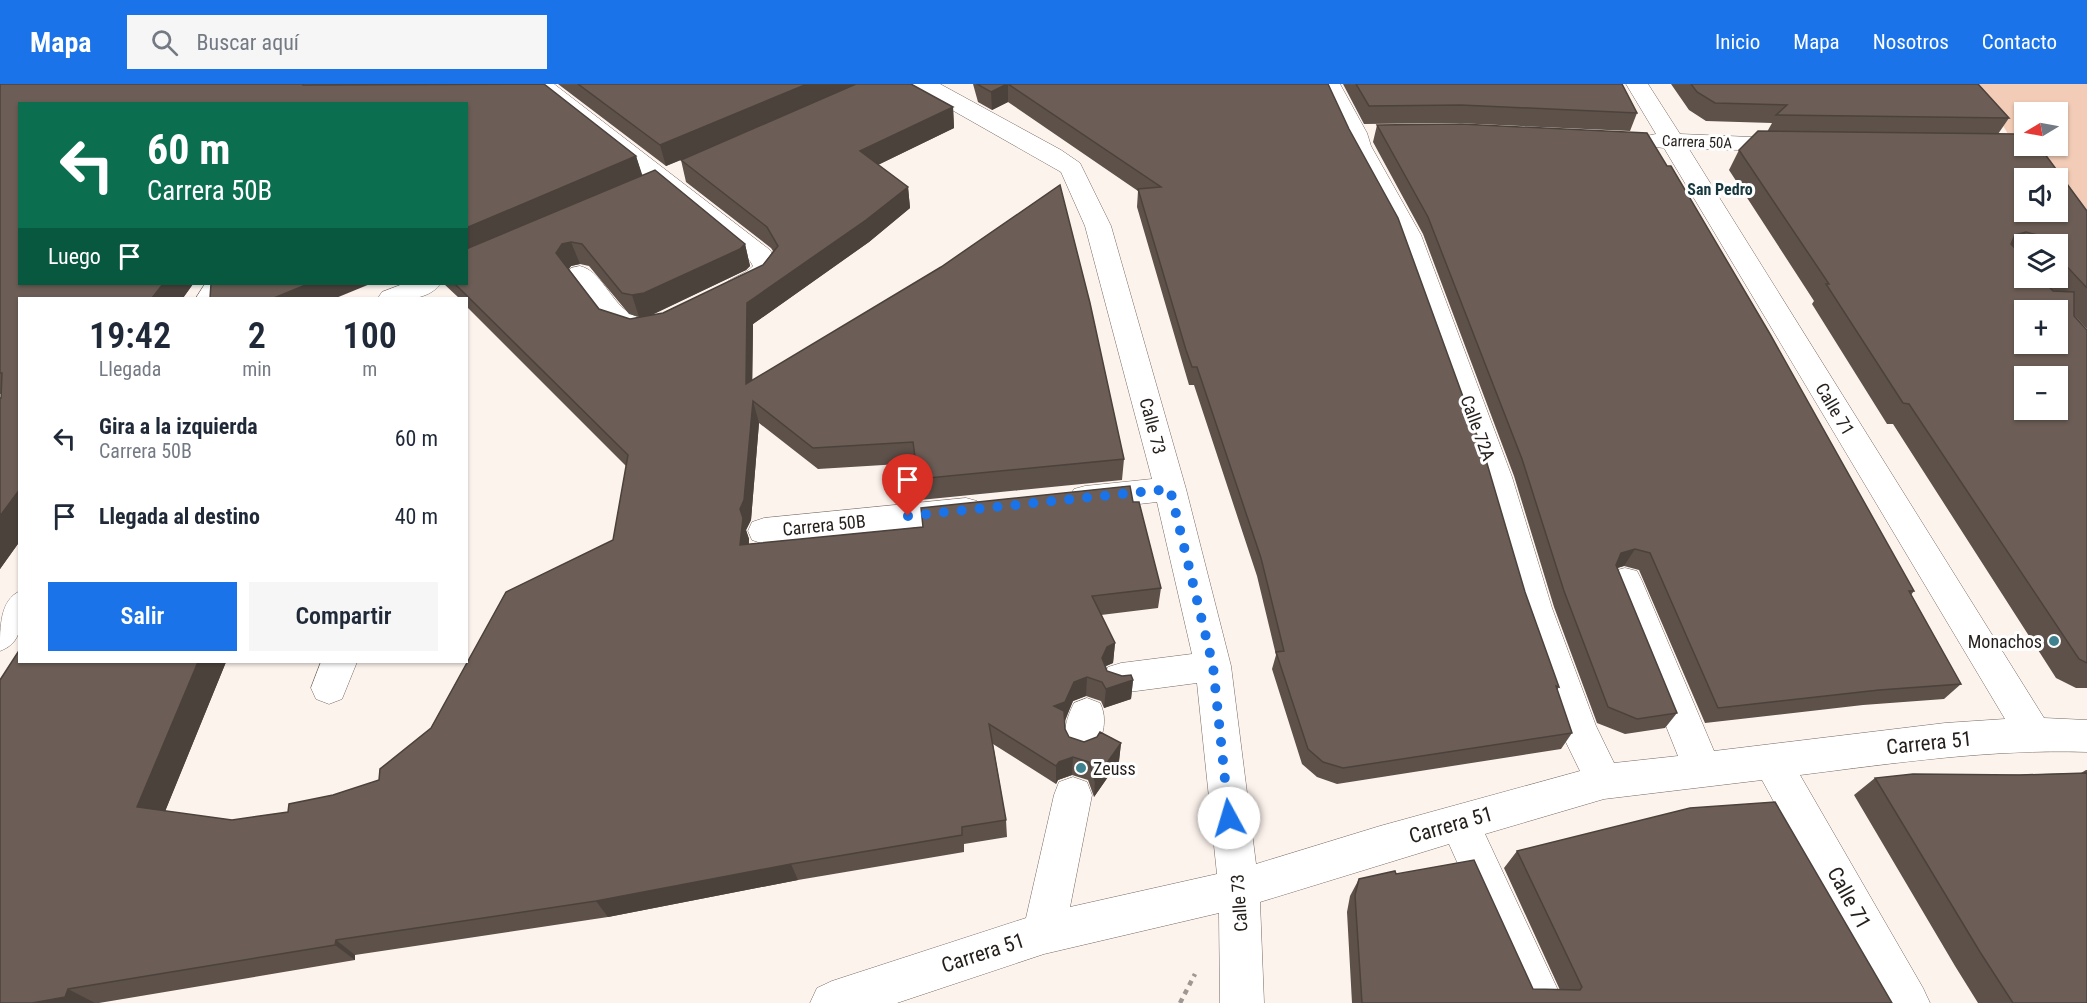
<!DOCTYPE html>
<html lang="es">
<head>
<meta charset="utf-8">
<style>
  :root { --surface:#fff; --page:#f6f6f7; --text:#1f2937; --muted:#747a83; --accent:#1a73e8 }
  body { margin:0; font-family:"Roboto Condensed",sans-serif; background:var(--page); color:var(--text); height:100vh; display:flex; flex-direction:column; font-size:22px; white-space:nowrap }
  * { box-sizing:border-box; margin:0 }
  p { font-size:20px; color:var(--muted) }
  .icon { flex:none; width:33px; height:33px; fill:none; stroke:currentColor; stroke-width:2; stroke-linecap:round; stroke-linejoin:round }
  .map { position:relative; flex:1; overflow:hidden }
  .drawer { position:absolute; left:18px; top:213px; width:450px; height:366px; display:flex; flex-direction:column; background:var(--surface); border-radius:0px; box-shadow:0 2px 4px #0004 }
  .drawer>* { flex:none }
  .top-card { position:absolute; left:18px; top:18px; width:450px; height:183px; border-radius:0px; box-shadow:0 2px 4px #0004; background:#0b6e4f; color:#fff; overflow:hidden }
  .needle { width:39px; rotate:260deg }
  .buttons { position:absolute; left:2014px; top:18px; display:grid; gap:12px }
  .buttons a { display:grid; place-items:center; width:54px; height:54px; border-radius:0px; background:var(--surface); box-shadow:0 2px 4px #0004; font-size:30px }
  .pin { position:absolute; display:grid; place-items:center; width:51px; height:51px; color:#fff; margin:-62px -26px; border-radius:50% 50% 50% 0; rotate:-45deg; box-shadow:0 0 6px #0007 }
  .pin .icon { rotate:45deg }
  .me { position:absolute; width:66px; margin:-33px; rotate:354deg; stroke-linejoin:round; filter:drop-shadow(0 0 4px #0008) }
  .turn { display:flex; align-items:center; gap:21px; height:126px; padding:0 30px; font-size:27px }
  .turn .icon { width:78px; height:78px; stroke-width:2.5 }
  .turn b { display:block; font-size:42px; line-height:51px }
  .then { display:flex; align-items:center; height:57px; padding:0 30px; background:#0003; gap:12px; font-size:22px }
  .eta { display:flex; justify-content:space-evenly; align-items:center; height:102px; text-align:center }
  .eta b { font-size:36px; font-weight:600; line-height:42px }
  .cta { display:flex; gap:12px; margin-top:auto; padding:12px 30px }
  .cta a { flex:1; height:69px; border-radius:0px; background:var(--accent); color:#fff; font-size:24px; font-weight:600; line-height:69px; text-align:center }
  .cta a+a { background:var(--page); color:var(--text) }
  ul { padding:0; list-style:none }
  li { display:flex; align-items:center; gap:18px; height:78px; padding:0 30px }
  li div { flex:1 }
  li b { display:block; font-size:22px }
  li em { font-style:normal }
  header { display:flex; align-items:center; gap:36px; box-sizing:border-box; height:84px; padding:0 30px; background:var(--accent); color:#fff }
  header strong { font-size:28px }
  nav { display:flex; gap:33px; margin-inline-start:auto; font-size:21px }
  .search { width:420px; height:54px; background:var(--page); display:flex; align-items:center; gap:15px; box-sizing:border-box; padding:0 21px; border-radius:0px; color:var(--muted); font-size:22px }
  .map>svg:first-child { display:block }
</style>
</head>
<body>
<header>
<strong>Mapa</strong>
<div class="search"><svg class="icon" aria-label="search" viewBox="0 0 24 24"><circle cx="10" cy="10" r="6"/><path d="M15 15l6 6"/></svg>Buscar aquí</div>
<nav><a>Inicio</a><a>Mapa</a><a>Nosotros</a><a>Contacto</a></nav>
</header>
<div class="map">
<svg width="2087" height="919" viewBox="0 0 2087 919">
  <rect width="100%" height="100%" fill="#fdf3ed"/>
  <path fill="#f2ccb7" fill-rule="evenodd" d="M1950 0H2087V175L2058 128V94L2026 80 2002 40ZM2025 28H2058V62H2025Z"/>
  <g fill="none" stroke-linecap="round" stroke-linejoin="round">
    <defs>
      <path id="minor" d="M529 0H554L770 166 780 183C769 201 747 216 725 210L721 204C729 193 744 192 753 182L750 177Z
        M912 0H940L1061 66 1080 79 1111 142 1186 405 1231 582 1256 780 1380 742 1580 687 1559 644 1518 524 1480 393 1395 151 1347 62 1343 49 1318 0H1340L1367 49 1371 62 1421 151 1512 393 1552 524 1596 642 1614 679 1678 672 1608 497 1613 487 1625 484 1637 487 1642 497 1714 667 1945 639 2005 635 1664 64 1646 62 1642 57 1646 52 1656 50 1626 0H1648L1680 50 1799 55 1803 60 1799 65 1791 67 1689 65 2044 634 2087 636V668C1990 665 1896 679 1800 691L1923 904 1930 919H1884L1762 696 1604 715 1485 750 1564 919H1520L1449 760 1260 818 1264 919H1220L1219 829 1044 870 897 919H810L817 904 832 897 1026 834 1054 711 1059 698 1073 693 1087 698 1092 711 1070 823 1217 790 1197 599 1121 609 1108 605 1103 594 1108 583 1121 579 1192 570 1157 418 1085 426 1074 423 1069 414 1074 405 1085 402 1152 395 1085 142 1061 88 915 5Z
        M580 182C601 187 610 216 628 228 638 236 648 233 660 236L664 243 660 250C615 262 588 223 567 190L571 184Z
        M205 200H232L222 214H196Z
        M403 200H440C428 218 397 216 378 214L382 208Z
        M966 414 977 417 982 426 977 435 966 438 764 460 752 456 748 447 752 438 764 434Z
        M20 507C20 532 27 557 0 567 0 542 0 516 20 507Z
        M321 578H357L342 615 329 620 316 615 311 604Z
        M1087 614 1100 619C1108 635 1103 652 1095 669L1082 674 1069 669C1061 652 1066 635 1074 619Z"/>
    </defs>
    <use href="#minor" stroke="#776961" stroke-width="1"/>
    <path stroke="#9f9792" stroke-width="4.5" stroke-dasharray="5 5" stroke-linecap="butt" d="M1180 919 1195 890"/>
    <use href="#minor" fill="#fff" fill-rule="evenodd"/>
  </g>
  <path fill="#5d514a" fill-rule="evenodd" d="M0 0H544L636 72 642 92 655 86 745 160 750 182 746 186 652 231 663 229 763 181 773 167 771 164 686 98 681 76 666 82 558 0H911L953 23 954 44 878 81 908 103 910 124 869 158 753 240 752 297 941 183 1060 101 1090 219 1124 375 1122 396 920 416 916 379 818 385 759 339 751 436 746 446 749 455V460L923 443 921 424 1130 402 1133 418H1139L1161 504 1158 524 1101 531 1115 559 1113 579 1106 582 1107 587 1122 592 1131 591 1133 596 1131 615 1104 624 1101 617 1086 612 1073 617 1064 637 1065 645 1069 653 1084 658 1097 653 1100 648 1121 659 1119 677 1094 713 1088 696 1072 691 1058 696 1056 700 993 660 1006 736 1007 753 964 760V768L798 796 608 833 355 871V876L99 919H0V596L20 565V578H226L165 727 232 736 288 728 289 720 333 711 379 696 380 685 431 644 506 508 613 456 626 382 466 222V214H459L444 200H466V20H20V200H193L183 214H20V457L0 485V314H1V310H0ZM580 180 589 182 629 230 639 233 648 231 630 235 599 225 569 185 571 182Z
    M973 0H1328L1525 508 1559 603 1557 606 1572 649 1561 665 1337 700 1317 693 1302 680 1272 585 1276 571 1257 492 1194 301H1189L1184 284 1137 123 1138 107 1008 18 992 26 978 18Z
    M1343 0H1622L1637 29 1630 47 1456 39 1364 40Z
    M1671 0H1978L2009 34 1998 50 2087 127V245L2074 231 2087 246V604H2076L2056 594 1893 340H1887L1812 220 1814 217 1729 86 1739 66 1767 48 1772 39 1706 37 1689 26ZM2025 160H2058V194H2025Z
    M1377 41 1914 507 1911 511 1961 600 1944 615 1863 621 1705 639 1639 486 1624 482 1617 484 1677 629 1665 644 1625 650 1597 639 1554 523 1514 392 1423 150 1373 58Z
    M2086 686H2087V919H1978L1955 882 1854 711 1875 694 2081 689Z
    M1517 767 1892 919H1352L1347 828 1350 812 1359 795 1396 790 1533 905 1560 906 1504 784Z"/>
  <path fill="#4c423c" d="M807 0H859L666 82 660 61Z
    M1008 0V18L992 26 991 8Z
    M953 23 954 44 863 88 860 67Z
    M636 72 643 93 466 169V144Z
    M908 103 910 124 869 158 753 240 752 322 746 300 747 219Z
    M2026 148 2010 169 1999 172 2015 151Z
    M571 158 580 180 571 182 565 190 556 169 562 160Z
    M745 160 750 182 746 186 651 231 639 233 632 211Z
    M163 200H193L183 214H152Z
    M308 200H370L336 214H274Z
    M753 317 759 339 751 436 746 446 749 455 747 481 740 461V425Z
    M20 405V457L0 485V432Z
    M1635 465 1624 482 1611 486 1621 469Z
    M1115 559 1113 579 1106 582 1102 574 1107 563Z
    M198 578H226L160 740 137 723Z
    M1087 593 1086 612 1073 617 1065 637 1054 622 1074 598Z
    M1133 596 1131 615 1104 624 1106 605Z
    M1121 659 1119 677 1094 713 1095 696Z
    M1073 673 1072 691 1058 696 1056 700V682L1059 678Z
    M791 780 798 796 608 833 596 817Z
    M336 856 355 871V876L335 861Z
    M68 905 95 919H32Z"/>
  <path fill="#6c5e56" stroke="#4c423c" stroke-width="1.5" fill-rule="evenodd" d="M0 0H303V1L544 0 636 72 466 144V20H20V200H163L152 214H20V405L0 432V314H1L2 289H0Z
    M578 0H807L660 61Z
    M856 0H911L953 23 860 67 908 103 866 136 747 219 746 300 941 183 1060 101 1090 219 1124 375 918 395 913 358 813 364 753 317 744 416 740 425 743 434 740 461 923 443 921 424 1130 402 1133 418H1139L1161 504 1092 512 1115 559 1107 563 1102 574 1107 587 1122 592 1131 591 1133 596 1106 605 1102 598 1087 593 1074 598 1065 618 1054 622 1064 627 1065 645 1069 653 1084 658 1097 653 1100 648 1121 659 1095 696 1089 678 1073 673 1059 678 1056 682 989 640 1006 736 962 743V751L791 780 596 817 336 856 335 861 68 905 65 913 32 919H0V596L20 565V578H198L137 723 232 736 288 728 289 720 333 711 379 696 380 685 431 644 506 508 613 456 628 371 455 200H466V165L655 86 745 160 740 165 644 209 632 211 622 209 582 160 571 158 562 160 556 169 599 225 630 235 663 229 763 181 778 162 767 143 681 76Z
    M977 0H1007L991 8Z
    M1008 0H1328L1349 45 1398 134 1486 376 1525 508 1559 603 1556 602 1572 649 1343 684 1323 678 1308 665 1276 568 1284 567 1261 474 1197 283H1192L1186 266 1138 105 1161 103Z
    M1356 0H1622L1637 29 1461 21 1369 22Z
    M1691 0H1978L2009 34 1776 31 1787 21 1715 19 1697 8Z
    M1461 40 1647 49 1667 82H1671L1770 250 1914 507H1909L1961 600 1879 606 1718 624 1650 469 1635 465 1621 469 1616 481 1677 629 1637 635 1608 623 1564 507 1522 375 1428 133 1377 41Z
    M1758 47 2018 50 2025 48V62H2039L2087 127V204L2058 173V160H2044V158L2037 151 2026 148 2015 151 2011 160 2025 175V194H2041L2053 207 2074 208V232L2087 246V579L2079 575 1909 320 1903 319 1826 200H1829L1739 66ZM2025 94H2058V128H2025ZM2025 226H2058V260H2025ZM2025 292H2058V326H2025Z
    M211 200H308L274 214H210Z
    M2087 689V919H2013L1980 868 1875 694 1913 690 2020 691Z
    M1775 718 1892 919H1362L1355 811 1359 795 1395 787 1396 790 1474 776 1533 905 1580 906 1582 903 1517 767 1690 724Z"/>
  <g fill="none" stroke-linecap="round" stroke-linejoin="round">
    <path stroke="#1a73e8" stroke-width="10" stroke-dasharray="0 18" d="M908 432 1170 405 1213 582 1229 734"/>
  </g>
  <g fill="#3d828e" stroke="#fff" stroke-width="2">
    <circle cx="2054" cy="557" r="6"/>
    <circle cx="1081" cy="684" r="6"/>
  </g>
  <g text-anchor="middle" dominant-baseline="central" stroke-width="6" stroke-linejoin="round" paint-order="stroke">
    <g font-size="15" fill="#251f1c" stroke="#fff">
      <text transform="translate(1697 58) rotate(2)">Carrera 50A</text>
    </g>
    <g font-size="16" font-weight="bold" fill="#16383e" stroke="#fff">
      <text x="1720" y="105">San Pedro</text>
    </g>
    <g font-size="18" fill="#251f1c" stroke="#fff">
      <text transform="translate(1835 325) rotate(59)">Calle 71</text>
      <text transform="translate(1153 342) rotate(75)">Calle 73</text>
      <text transform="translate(1478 344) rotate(70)">Calle 72A</text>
      <text transform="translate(824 441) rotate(-6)">Carrera 50B</text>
      <text transform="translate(1239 819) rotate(-94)">Calle 73</text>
    </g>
    <g font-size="18" fill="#251f1c" stroke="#fff" text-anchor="end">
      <text x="2042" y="557">Monachos</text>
      <text x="1093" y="684" text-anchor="start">Zeuss</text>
    </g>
    <g font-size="21" fill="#251f1c" stroke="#fff">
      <text transform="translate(1929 659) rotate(-6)">Carrera 51</text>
      <text transform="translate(1451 741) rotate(-16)">Carrera 51</text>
      <text transform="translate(1849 814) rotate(61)">Calle 71</text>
      <text transform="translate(983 869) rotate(-18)">Carrera 51</text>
    </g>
  </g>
</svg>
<div class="buttons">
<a><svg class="needle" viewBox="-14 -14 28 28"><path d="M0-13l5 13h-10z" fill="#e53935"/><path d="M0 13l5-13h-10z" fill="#747a83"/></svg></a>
<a><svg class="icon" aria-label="sound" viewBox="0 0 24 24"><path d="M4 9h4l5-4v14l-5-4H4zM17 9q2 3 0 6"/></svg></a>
<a><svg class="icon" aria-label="layers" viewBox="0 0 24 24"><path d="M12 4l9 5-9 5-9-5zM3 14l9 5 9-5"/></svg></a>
<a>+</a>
<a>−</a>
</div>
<div class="pin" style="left:908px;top:432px;background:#d93025"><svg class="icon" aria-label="arrive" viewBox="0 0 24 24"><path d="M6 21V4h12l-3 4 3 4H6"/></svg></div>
<svg class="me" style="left:1229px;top:734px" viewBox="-20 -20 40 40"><circle r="19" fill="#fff"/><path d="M0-13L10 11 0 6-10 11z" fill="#1a73e8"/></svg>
<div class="top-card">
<div class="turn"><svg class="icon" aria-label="left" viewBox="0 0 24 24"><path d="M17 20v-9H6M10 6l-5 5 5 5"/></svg><div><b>60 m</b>Carrera 50B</div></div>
<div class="then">Luego<svg class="icon" aria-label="arrive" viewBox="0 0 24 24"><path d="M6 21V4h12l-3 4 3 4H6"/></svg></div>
</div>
<section class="drawer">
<div class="eta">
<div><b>19:42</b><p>Llegada</p></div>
<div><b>2</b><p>min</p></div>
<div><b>100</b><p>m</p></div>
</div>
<ul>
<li><svg class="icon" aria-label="left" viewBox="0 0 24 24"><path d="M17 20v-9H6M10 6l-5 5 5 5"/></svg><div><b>Gira a la izquierda</b><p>Carrera 50B</p></div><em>60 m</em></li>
<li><svg class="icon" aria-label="arrive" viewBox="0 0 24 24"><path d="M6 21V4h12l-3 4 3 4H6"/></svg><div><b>Llegada al destino</b></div><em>40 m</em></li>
</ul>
<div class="cta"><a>Salir</a><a>Compartir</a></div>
</section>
</div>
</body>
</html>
